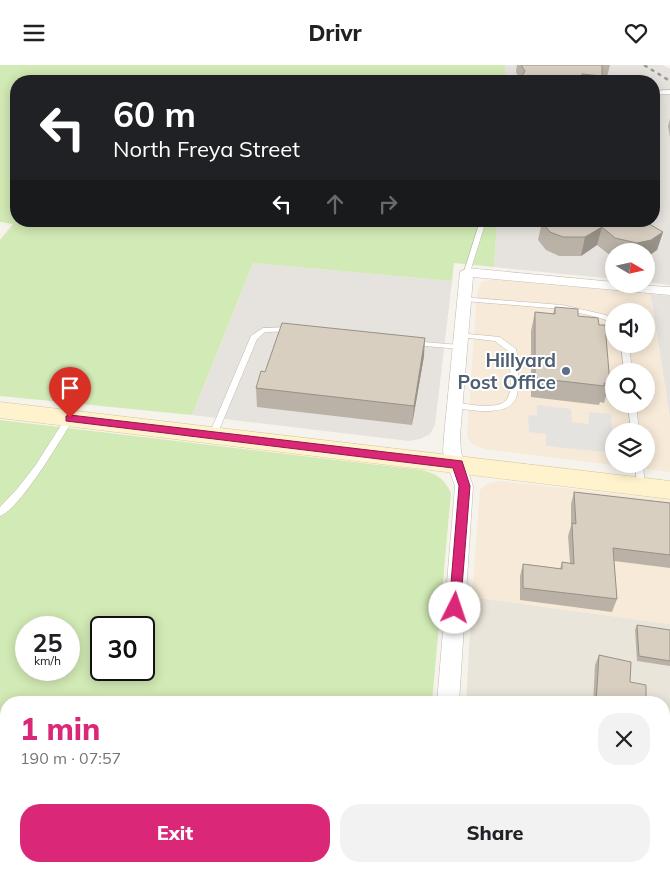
<!DOCTYPE html>
<html lang="en">
<head>
<meta charset="utf-8">
<style>
  :root { --surface:#fff; --page:#f2f2f2; --text:#202124; --muted:#757577; --accent:#db2777 }
  body { margin:0; font-family:Mulish,sans-serif; background:var(--page); color:var(--text); height:100vh; display:flex; flex-direction:column; font-size:19px; white-space:nowrap }
  * { box-sizing:border-box; margin:0 }
  p { font-size:16px; color:var(--muted) }
  .icon { flex:none; width:28px; height:28px; fill:none; stroke:currentColor; stroke-width:2; stroke-linecap:round; stroke-linejoin:round }
  .map { position:relative; flex:1; overflow:hidden }
  .details { position:absolute; left:0px; top:631px; width:670px; height:176px; display:flex; flex-direction:column; background:var(--surface); border-radius:20px 20px 0 0; box-shadow:0 2px 12px #0003 }
  .details>* { flex:none }
  .guide { position:absolute; left:10px; top:10px; width:650px; height:152px; border-radius:20px; box-shadow:0 2px 12px #0003; background:#202124; color:#fff; overflow:hidden }
  .needle { width:32px; rotate:99deg }
  .fabs { position:absolute; left:605px; top:178px; display:grid; gap:10px }
  .fabs a { display:grid; place-items:center; width:50px; height:50px; border-radius:50%; background:var(--surface); box-shadow:0 2px 12px #0003; font-size:25px }
  .speed { position:absolute; left:15px; top:551px; display:flex; gap:10px; font-size:25px; font-weight:700; text-align:center }
  .speed>* { display:grid; place-content:center; width:65px; height:65px; border-radius:50%; background:var(--surface); box-shadow:0 2px 12px #0003; line-height:1 }
  .speed small { font-size:12px; font-weight:400 }
  .speed .limit { border:2px solid #111; border-radius:8px; background:#fff; color:#111 }
  .pin { position:absolute; display:grid; place-items:center; width:42px; height:42px; color:#fff; margin:-51px -21px; border-radius:50% 50% 50% 0; rotate:-45deg; box-shadow:0 0 5px #0007 }
  .pin .icon { rotate:45deg }
  .me { position:absolute; width:55px; margin:-28px; rotate:4deg; stroke-linejoin:round; filter:drop-shadow(0 0 4px #0008) }
  .turn { display:flex; align-items:center; gap:18px; height:105px; padding:0 20px; font-size:22px }
  .turn .icon { width:65px; height:65px; stroke-width:2.5 }
  .turn b { display:block; font-size:35px; line-height:42px }
  .lanes { display:flex; align-items:center; height:48px; padding:0 20px; background:#0003; justify-content:center; gap:25px; direction:ltr }
  .lanes .off { opacity:.35 }
  .round { display:grid; place-items:center; flex:none; width:52px; height:52px; border-radius:20px; background:var(--page) }
  .headline { display:flex; align-items:center; justify-content:space-between; height:85px; padding:0 20px }
  h1 { font-size:30px; font-weight:800; line-height:38px; color:var(--accent) }
  .cta { display:flex; gap:10px; margin-top:auto; padding:10px 20px }
  .cta a { flex:1; height:58px; border-radius:20px; background:var(--accent); color:#fff; font-size:20px; font-weight:800; line-height:58px; text-align:center }
  .cta a+a { background:var(--page); color:var(--text) }
  header { display:flex; justify-content:space-between; align-items:center; height:65px; padding:0 20px; background:var(--surface); font-size:22px; font-weight:800 }
  .map>svg:first-child { display:block }
</style>
</head>
<body>
<header><svg class="icon" aria-label="menu" viewBox="0 0 24 24"><path d="M4 6h16M4 12h16M4 18h16"/></svg>Drivr<svg class="icon" aria-label="heart" viewBox="0 0 24 24"><path d="M12 20l-8-8c-3-5 5-10 8-4 3-6 11-1 8 4z"/></svg></header>
<div class="map">
<svg width="670" height="807" viewBox="0 0 670 807">
  <rect width="100%" height="100%" fill="#f6f3ec"/>
  <path fill="#eae5da" d="M472 532 670 559V807H456V801H664V638L466 637Z"/>
  <path fill="#f7ead8" fill-rule="evenodd" d="M494 214 650 229 670 354V407L483 384 472 379 467 372 477 226 482 217ZM614 246H646V279H614ZM614 306H646V339H614ZM614 366H646V399H614Z
    M500 416 670 435V559L472 532 480 425 487 419Z"/>
  <path fill="#e6e2dd" d="M505 0H662L670 4V220L646 217V186H614V214L494 202 497 156H654V16H505Z
    M253 198 452 216 435 360 430 369 420 374 409 376 192 350Z
    M650 229 670 231V353L652 238Z"/>
  <path fill="#d2eab5" fill-rule="evenodd" d="M0 0H505V16H16V156H497L494 202 454 198 452 216 253 198 192 350 0 331V175L13 159 0 157Z
    M0 355 421 405C437 409 444 413 451 428L432 637 6 638V801H417L416 807H0ZM26 562H69V605H26ZM101 562H144V605H101Z"/>
  <path fill="#e5e3e0" d="M537 340 571 344 572 357 589 359V347L611 349 614 388 546 381V369L529 367 528 350 537 351Z"/>
  <g fill="none" stroke-linecap="round" stroke-linejoin="round">
    <defs>
      <path id="lane" d="M670 25V29H654V26Z
        M480 156H488L485 159 470 207 469 208H465L464 207Z
        M461 232 562 240 602 249 614 253V258L597 252 562 244 464 236H461Z
        M292 262 296 264 295 266 265 267 257 274 217 370 216 372H210L209 370 251 271 263 263Z
        M458 268 500 272 516 284C518 292 518 303 518 312 518 321 519 331 513 338 502 351 465 345 451 342L450 340 451 338 454 337C466 339 500 346 507 334 514 324 509 299 509 287L495 276 461 272 457 270Z
        M411 276 460 280 464 282 460 284 414 280 410 278Z
        M621 279H629L632 306H624Z
        M628 339H636L639 366H631Z
        M70 350 74 353C61 374 21 443 0 451V442L17 424 35 401 67 351Z
        M635 399H643L645 422 644 424H638L637 422Z"/>
      <path id="street" d="M467 203 614 217V219L670 222V230L473 212 460 371 461 387 473 421 459 638H437L455 421 443 387 444 371 460 207Z
        M422 801H448V807H422Z"/>
      <path id="secondary" d="M0 337 670 416V434L0 353Z"/>
    </defs>
    <use href="#lane" stroke="#c2bbae" stroke-width="1"/>
    <use href="#street" stroke="#c2bbae" stroke-width="1"/>
    <use href="#secondary" stroke="#d6c79b" stroke-width="1"/>
    <use href="#lane" fill="#fff" fill-rule="evenodd"/>
    <use href="#street" fill="#fff" fill-rule="evenodd"/>
    <use href="#secondary" fill="#fff3cd" fill-rule="evenodd"/>
    <path stroke="#9a9a9a" stroke-width="2.5" stroke-dasharray="4 4" stroke-linecap="butt" d="M644 0 670 16"/>
  </g>
  <path fill="#bab2a6" d="M517 0H610L607 12 602 11 601 16H519L520 14 516 7Z
    M670 54V72L668 61Z
    M542 157 663 167 657 185 646 186H614V192L611 191 597 180 581 191H559L546 185 538 175Z
    M555 242 599 260 610 319 604 338 600 337 599 340 531 332V266L535 247 553 249Z
    M424 291 412 360 257 342 256 323 265 307Z
    M574 427 670 438V503L614 496 617 534 612 547 520 535V511L523 499 560 504 562 497 570 498 568 471 571 461V439Z
    M637 560 670 565V601L637 596 635 565Z
    M599 590 630 617 646 638H593L595 600Z"/>
  <path fill="#979187" d="M602 162 597 180 581 191 585 172Z
    M663 167 657 185 646 193V186H635L637 178Z
    M425 273 424 291 412 360 414 341Z"/>
  <path fill="#d8cfc1" stroke="#979187" d="M521 0H602V11L582 9 579 16H519L525 6Z
    M543 156H644L663 167 651 175 637 178 615 173 602 162 585 172H563L550 167 542 157Z
    M555 242 578 244V251L598 253 599 260H605L610 319 604 318V321L535 313V247L555 249Z
    M282 258 425 273 414 341 256 323 261 306 265 307Z
    M574 427 670 438V490L613 483 617 534 523 523V499L562 504V497L574 499 572 458 576 459Z
    M637 560 670 565V596L639 591Z
    M599 590 631 597 630 617 646 620V638H596Z"/>
  <path fill="#db2777" stroke="#8e194d" d="M70 350 462 396 470 421 460 547H451L449 543 459 421 453 403 66 356V351Z"/>
  <circle fill="#5c6f8a" stroke="#fff" stroke-width="2" cx="566" cy="306" r="5"/>
  <g text-anchor="middle" dominant-baseline="central" stroke-width="4" stroke-linejoin="round" paint-order="stroke">
    <g font-size="19" font-weight="bold" fill="#4e5e75" stroke="#fff" text-anchor="end">
      <text x="556" y="295">Hillyard<tspan x="556" dy="22">Post Office</tspan></text>
    </g>
  </g>
</svg>
<div class="fabs">
<a><svg class="needle" viewBox="-14 -14 28 28"><path d="M0-13l5 13h-10z" fill="#e53935"/><path d="M0 13l5-13h-10z" fill="#757577"/></svg></a>
<a><svg class="icon" aria-label="sound" viewBox="0 0 24 24"><path d="M4 9h4l5-4v14l-5-4H4zM17 9q2 3 0 6"/></svg></a>
<a><svg class="icon" aria-label="search" viewBox="0 0 24 24"><circle cx="10" cy="10" r="6"/><path d="M15 15l6 6"/></svg></a>
<a><svg class="icon" aria-label="layers" viewBox="0 0 24 24"><path d="M12 4l9 5-9 5-9-5zM3 14l9 5 9-5"/></svg></a>
</div>
<div class="speed"><div>25<small>km/h</small></div><div class="limit">30</div></div>
<div class="pin" style="left:70px;top:353px;background:#d93025"><svg class="icon" aria-label="arrive" viewBox="0 0 24 24"><path d="M6 21V4h12l-3 4 3 4H6"/></svg></div>
<svg class="me" style="left:455px;top:543px" viewBox="-20 -20 40 40"><circle r="19" fill="#fff"/><path d="M0-13L10 11 0 6-10 11z" fill="#db2777"/></svg>
<div class="guide">
<div class="turn"><svg class="icon" aria-label="left" viewBox="0 0 24 24"><path d="M17 20v-9H6M10 6l-5 5 5 5"/></svg><div><b>60 m</b>North Freya Street</div></div>
<div class="lanes"><svg class="icon" aria-label="left" viewBox="0 0 24 24"><path d="M17 20v-9H6M10 6l-5 5 5 5"/></svg><svg class="icon off" aria-label="ahead" viewBox="0 0 24 24"><path d="M12 20V5M6 11l6-6 6 6"/></svg><svg class="icon off" aria-label="right" viewBox="0 0 24 24"><path d="M7 20v-9h11M14 6l5 5-5 5"/></svg></div>
</div>
<section class="details">
<div class="headline"><div><h1>1 min</h1><p>190 m · 07:57</p></div><a class="round"><svg class="icon" aria-label="close" viewBox="0 0 24 24"><path d="M6 6l12 12M18 6L6 18"/></svg></a></div>
<div class="cta"><a>Exit</a><a>Share</a></div>
</section>
</div>
</body>
</html>
